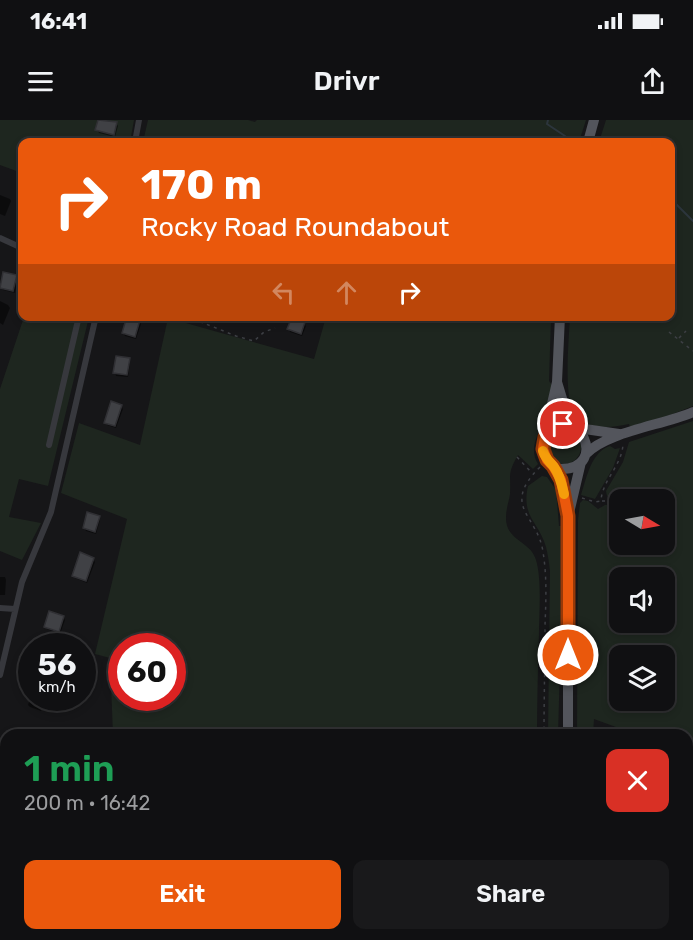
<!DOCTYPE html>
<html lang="en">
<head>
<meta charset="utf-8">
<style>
  :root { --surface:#101012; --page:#19191b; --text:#f1f3f6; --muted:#9c9d9f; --line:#303032; --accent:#ea580c }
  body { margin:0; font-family:Rubik,sans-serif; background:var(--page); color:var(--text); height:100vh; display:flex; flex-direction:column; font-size:22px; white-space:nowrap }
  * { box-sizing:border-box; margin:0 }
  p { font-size:20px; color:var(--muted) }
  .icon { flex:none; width:33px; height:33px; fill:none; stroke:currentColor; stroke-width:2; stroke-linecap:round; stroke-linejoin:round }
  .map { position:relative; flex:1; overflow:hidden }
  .sheet { position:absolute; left:0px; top:609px; width:693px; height:212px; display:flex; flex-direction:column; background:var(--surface); border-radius:18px 18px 0 0; box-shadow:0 3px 9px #0003,0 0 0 2px var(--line) }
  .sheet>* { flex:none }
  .guide { position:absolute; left:18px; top:18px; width:657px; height:183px; border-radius:12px; box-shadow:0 3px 9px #0003,0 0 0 2px var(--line); background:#ea580c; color:#fff; overflow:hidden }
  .needle { width:39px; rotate:100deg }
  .buttons { position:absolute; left:609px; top:369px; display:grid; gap:12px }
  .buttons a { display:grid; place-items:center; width:66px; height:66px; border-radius:12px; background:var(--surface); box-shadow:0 3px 9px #0003,0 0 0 2px var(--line); font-size:30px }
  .speed { position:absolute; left:18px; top:513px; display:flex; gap:12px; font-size:30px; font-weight:700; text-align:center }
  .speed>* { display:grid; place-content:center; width:78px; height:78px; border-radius:50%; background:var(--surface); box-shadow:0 3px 9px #0003,0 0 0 2px var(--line); line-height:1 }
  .speed small { font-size:15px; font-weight:400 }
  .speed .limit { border:9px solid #d22; background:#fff; color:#111 }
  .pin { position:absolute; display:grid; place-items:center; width:51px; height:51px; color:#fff; margin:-26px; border:3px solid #fff; border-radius:50%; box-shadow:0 2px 6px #0007 }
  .me { position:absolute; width:66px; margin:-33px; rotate:0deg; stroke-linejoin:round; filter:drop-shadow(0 0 4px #0008) }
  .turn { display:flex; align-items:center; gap:21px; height:126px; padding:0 24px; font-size:27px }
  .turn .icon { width:78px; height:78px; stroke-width:2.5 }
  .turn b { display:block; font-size:42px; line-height:51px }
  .lanes { display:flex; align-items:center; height:57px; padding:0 24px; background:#0003; justify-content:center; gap:30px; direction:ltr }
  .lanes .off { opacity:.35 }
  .round { display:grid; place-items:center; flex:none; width:63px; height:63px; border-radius:12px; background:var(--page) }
  .headline { display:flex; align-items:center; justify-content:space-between; height:102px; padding:0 24px }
  h1 { font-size:36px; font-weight:600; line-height:45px; color:#1e9e55 }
  .primary-button { display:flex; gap:12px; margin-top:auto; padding:12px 24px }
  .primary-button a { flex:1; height:69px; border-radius:12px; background:var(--accent); color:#fff; font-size:24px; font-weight:600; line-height:69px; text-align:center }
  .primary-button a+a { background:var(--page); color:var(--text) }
  .status { display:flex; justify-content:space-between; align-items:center; height:42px; padding:0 30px; background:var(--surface); direction:ltr }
  .status svg { height:16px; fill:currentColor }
  header { display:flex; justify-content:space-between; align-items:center; height:78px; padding:0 24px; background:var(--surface); font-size:27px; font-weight:600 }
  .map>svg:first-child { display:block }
</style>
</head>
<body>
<div class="status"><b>16:41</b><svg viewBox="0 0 49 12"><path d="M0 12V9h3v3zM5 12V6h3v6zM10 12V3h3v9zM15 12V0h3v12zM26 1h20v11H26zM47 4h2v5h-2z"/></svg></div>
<header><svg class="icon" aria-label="menu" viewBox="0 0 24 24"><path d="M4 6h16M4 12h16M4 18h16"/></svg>Drivr<svg class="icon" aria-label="share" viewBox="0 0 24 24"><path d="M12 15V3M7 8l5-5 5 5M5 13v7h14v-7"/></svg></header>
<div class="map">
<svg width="693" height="820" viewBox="0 0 693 820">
  <rect width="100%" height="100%" fill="#161618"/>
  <path fill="#1e261f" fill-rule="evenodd" d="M0 0H134L130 22H22V53L0 45Z
    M148 0H248L255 2 257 0H586L579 22H143Z
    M606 0H693V286L665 297 630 307 629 304C612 308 587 310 575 295 563 280 569 217 570 197L670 196V22H599Z
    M24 197H89L48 366 19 359 9 397 41 403 22 440 0 431V269Z
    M326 197H551L549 261 552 265C549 277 547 291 542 303 537 318 529 329 538 344L533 349 518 335C507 354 511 354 510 374 509 381 506 389 506 397 505 421 531 421 536 440 542 460 539 493 539 514 538 547 537 581 537 615H113L110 538 95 534 127 399 61 373 79 303 140 325 168 198 314 239ZM122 526H172V578H122Z
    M693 301V636L687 634V615H638L594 599 593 615H577L578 400 580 383 583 380 588 381 598 389 605 385 619 384 620 424H664L665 382 663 376 614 378 607 376 606 371 623 342 629 322ZM620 458H664V502H620ZM620 536H664V580H620Z
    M547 327a17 17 0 1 1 34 0a17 17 0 1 1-34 0Z
    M610 326 615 329 620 328 613 348 595 379 581 375C587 357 591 332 610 326Z
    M542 356 547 357 556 370 559 406H564L558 615H548L550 451C549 443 548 435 546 427 539 402 521 397 528 366Z
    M687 719 693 720V816L673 820H560L562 814H687Z
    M9 815V814L523 815 521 820H10Z"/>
  <path fill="#0007" d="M100 0 116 3 118 6 115 17 99 13 97 10Z
    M0 75 10 79 11 81 5 96 0 94Z
    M16 157 18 159 15 173 3 170 1 167Z
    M0 181 8 185 10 188 3 205 0 203Z
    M139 201 141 204 136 219 125 216 123 213Z
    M304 204 306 206 302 216 290 212 289 209Z
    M129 239 130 242 128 257 116 256 115 253Z
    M121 286 123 289 116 308 107 305 106 302Z
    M99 397 100 400 96 414 86 411 84 408Z
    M93 439 95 442 87 463 75 458 74 456Z
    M0 457H5L6 460 5 475H0Z
    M63 497 65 500 60 514 47 509 46 507Z
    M32 573V578H44L41 591 30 587 28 585Z
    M38 608 48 610 49 615H37Z
    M693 666V682L688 678Z
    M687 691H693V721H687Z"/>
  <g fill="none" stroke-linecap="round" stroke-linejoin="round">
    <path stroke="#2c353c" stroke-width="2" d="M548 0 547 4 565 16
      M670 78 693 101"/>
  </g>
  <path fill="#404145" stroke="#303034" stroke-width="1.5" d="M98 0 117 2 114 15 95 10Z
    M3 152 17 155 13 171 0 168Z
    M127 196 140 200 135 217 122 213Z
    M292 197 305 202 301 214 287 209Z
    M116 236 130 238 127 255 113 253Z
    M111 281 122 285 115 306 104 303Z
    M87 392 100 396 95 412 83 408Z
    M80 432 94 438 86 461 72 456Z
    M49 491 64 496 59 512 44 507Z"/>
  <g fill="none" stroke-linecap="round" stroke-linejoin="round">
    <path stroke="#3d3f44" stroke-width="1.5" stroke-dasharray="3 4.5" stroke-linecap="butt" d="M186 196 236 216 254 221 264 212 275 208
      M669 212 693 231
      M679 218 686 211
      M517 337 532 353
      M540 347C500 387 538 395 543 432 547 456 546 481 545 505 545 542 544 578 544 615
      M582 378 595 382 601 381
      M620 381H601C602 360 622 346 623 324
      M529 820 530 814"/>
    <path stroke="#37383d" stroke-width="6" d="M135 22 139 0
      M0 118 22 128
      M49 325 79 196
      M0 488 15 489
      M0 555 22 462 51 392 96 196
      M687 649 693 650
      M0 743 3 820"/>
    <path stroke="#53555c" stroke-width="10" d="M588 22 594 0
      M557 262 570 305
      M578 308 619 314
      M545 317C576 275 612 350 560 349 548 344 542 336 543 323L557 262 560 196
      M586 334C606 312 663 305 693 292
      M553 346 561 360 568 396V615
      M569 393 581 342
      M549 820 550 814"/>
  </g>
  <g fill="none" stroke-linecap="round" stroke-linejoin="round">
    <defs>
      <path id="route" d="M563 304 549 311 545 317 543 329 547 340 553 346 561 360 568 396V535"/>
    </defs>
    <use href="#route" stroke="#983908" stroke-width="15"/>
    <use href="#route" stroke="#ea580c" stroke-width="10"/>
    <path stroke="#f59e0b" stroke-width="10" d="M543 331C545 338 549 341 554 347 560 355 562 365 564 374"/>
  </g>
</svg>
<div class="buttons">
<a><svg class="needle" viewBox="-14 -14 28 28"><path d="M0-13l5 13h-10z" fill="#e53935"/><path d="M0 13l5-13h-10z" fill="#9c9d9f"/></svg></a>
<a><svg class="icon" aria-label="sound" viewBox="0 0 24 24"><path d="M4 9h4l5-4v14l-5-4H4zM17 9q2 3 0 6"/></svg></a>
<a><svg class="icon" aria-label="layers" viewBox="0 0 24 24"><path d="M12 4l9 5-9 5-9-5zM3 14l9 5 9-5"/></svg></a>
</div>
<div class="speed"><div>56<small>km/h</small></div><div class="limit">60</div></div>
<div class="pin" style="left:563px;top:304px;background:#d93025"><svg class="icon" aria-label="arrive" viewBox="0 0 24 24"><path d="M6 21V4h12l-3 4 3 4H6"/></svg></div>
<svg class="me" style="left:568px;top:535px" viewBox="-20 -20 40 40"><circle r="17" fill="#ea580c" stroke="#fff" stroke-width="3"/><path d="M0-11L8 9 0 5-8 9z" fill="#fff"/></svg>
<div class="guide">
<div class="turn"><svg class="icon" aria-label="right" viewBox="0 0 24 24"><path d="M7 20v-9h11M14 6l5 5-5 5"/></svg><div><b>170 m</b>Rocky Road Roundabout</div></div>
<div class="lanes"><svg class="icon off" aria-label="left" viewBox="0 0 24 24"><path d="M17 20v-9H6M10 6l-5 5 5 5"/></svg><svg class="icon off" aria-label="ahead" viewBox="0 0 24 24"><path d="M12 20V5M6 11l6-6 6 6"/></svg><svg class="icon" aria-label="right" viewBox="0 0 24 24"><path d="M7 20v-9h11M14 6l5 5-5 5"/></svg></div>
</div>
<section class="sheet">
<div class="headline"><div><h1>1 min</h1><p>200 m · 16:42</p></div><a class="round" style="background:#d93025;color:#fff"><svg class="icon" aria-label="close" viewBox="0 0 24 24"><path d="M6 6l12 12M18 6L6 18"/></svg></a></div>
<div class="primary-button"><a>Exit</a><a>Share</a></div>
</section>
</div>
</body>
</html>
